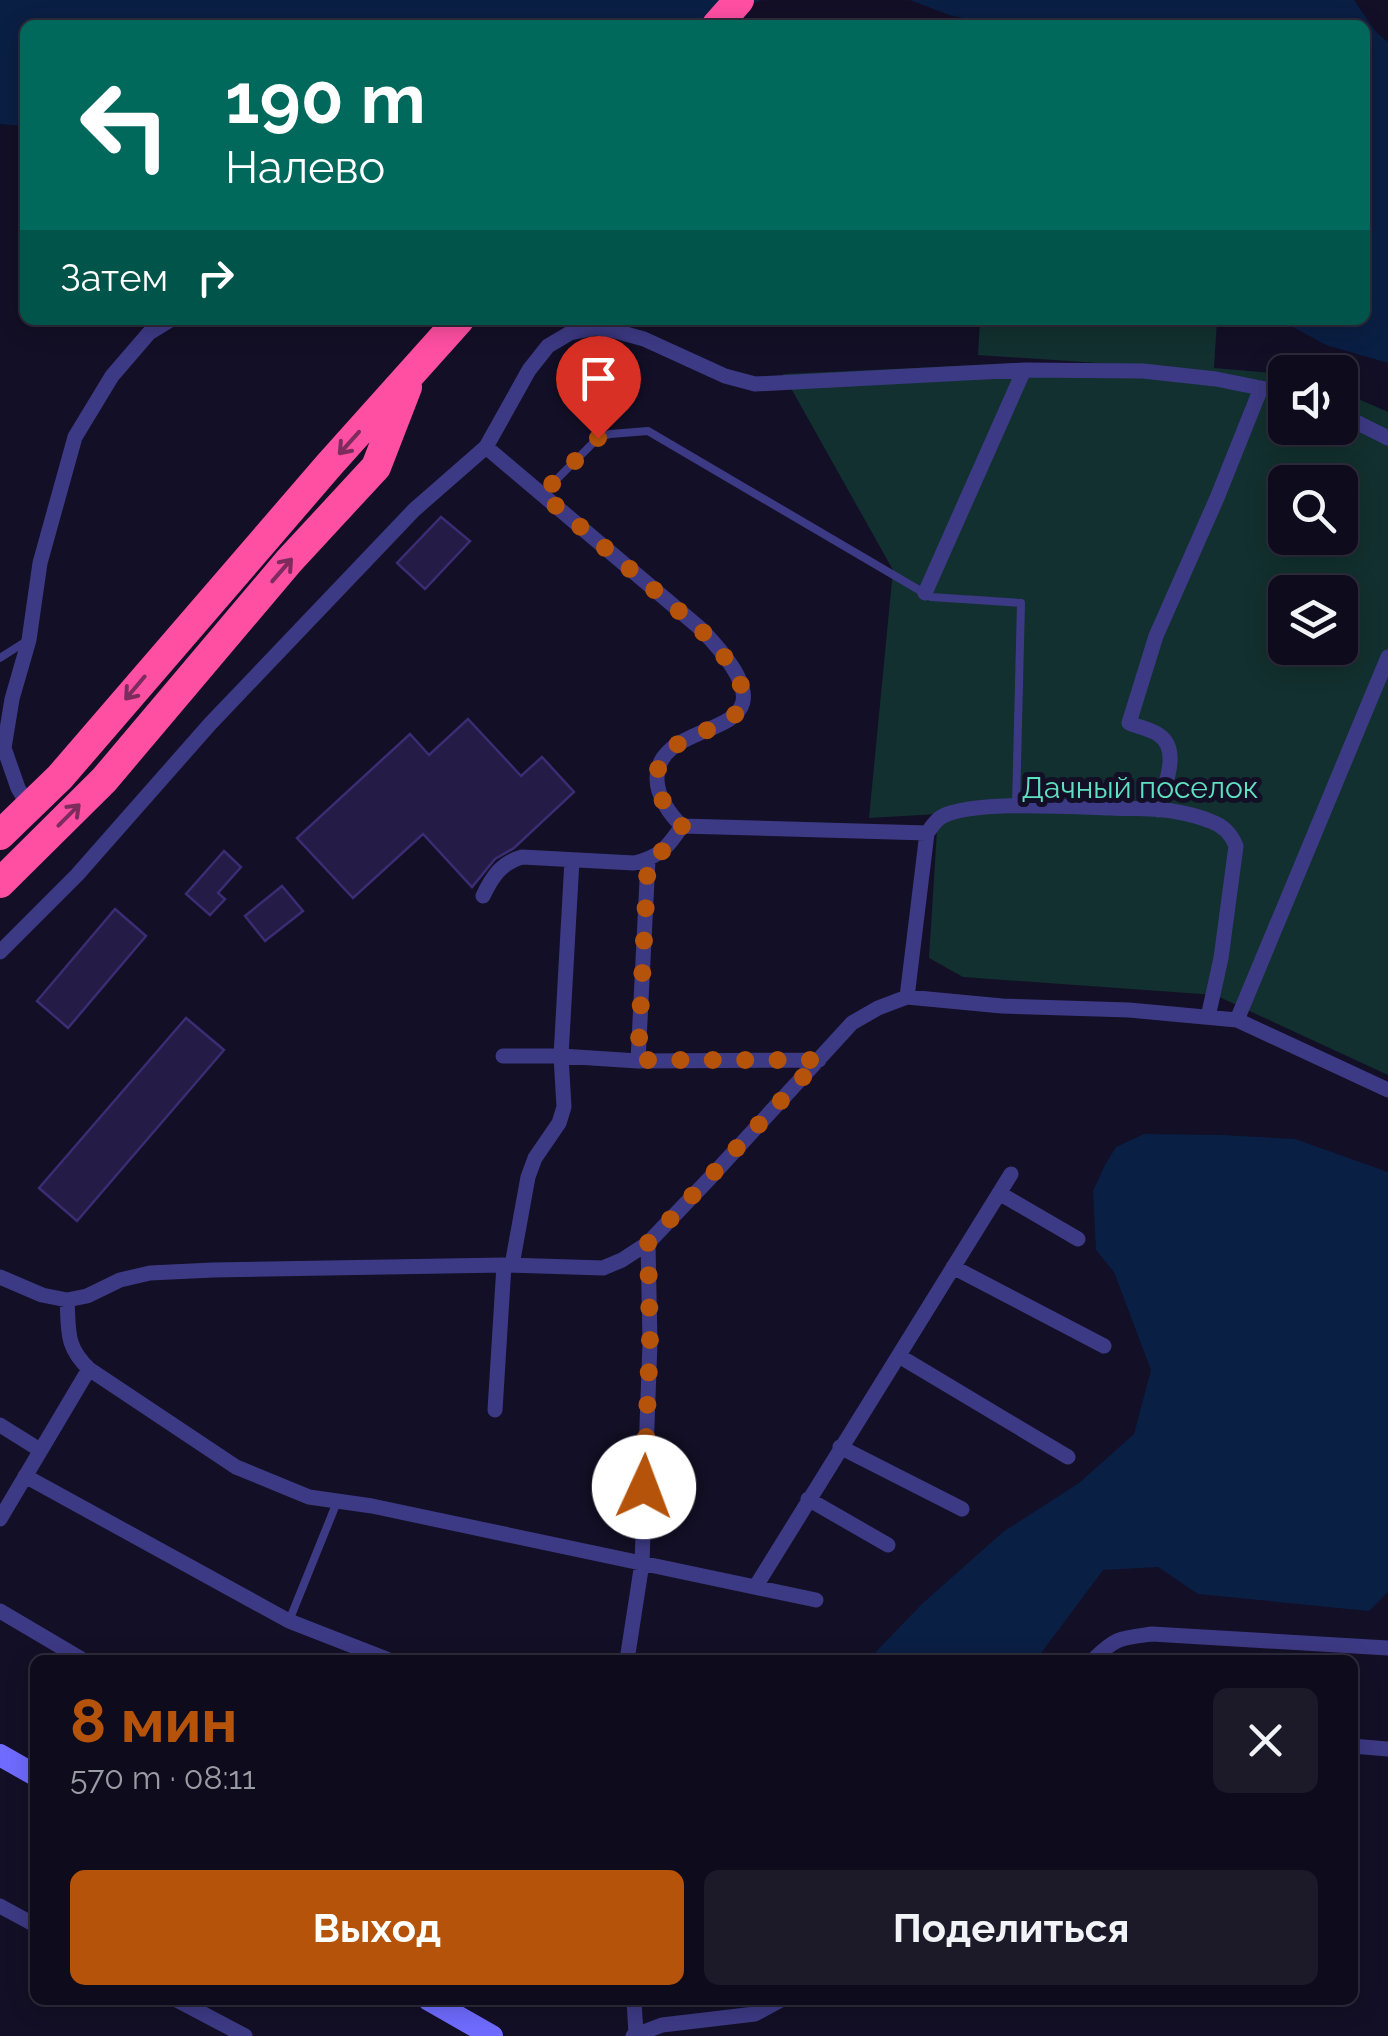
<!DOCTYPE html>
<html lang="ru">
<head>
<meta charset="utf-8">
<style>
  :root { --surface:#0e0b1c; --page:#1c1929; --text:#f1f3f6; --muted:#9b9ba3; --line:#2e2b3b; --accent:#b45309 }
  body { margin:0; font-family:Raleway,sans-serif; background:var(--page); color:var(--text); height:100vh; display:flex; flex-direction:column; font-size:38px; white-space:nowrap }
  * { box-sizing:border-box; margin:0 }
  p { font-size:32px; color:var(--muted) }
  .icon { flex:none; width:55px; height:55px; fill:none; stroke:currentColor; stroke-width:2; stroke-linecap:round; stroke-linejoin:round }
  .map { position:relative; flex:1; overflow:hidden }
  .side { position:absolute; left:30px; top:1655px; width:1328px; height:350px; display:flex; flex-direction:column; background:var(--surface); border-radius:15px; box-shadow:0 5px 25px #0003,0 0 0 2px var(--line) }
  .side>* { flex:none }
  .top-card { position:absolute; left:20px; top:20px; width:1350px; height:305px; border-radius:15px; box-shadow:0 5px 25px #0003,0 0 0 2px var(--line); background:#00695c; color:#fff; overflow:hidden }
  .fabs { position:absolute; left:1268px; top:355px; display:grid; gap:20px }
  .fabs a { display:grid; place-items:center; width:90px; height:90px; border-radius:15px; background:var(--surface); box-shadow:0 5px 25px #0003,0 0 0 2px var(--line); font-size:50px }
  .pin { position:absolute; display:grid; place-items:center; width:85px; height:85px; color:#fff; margin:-102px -42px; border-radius:50% 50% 50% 0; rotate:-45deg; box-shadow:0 0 10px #0007 }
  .pin .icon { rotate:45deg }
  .me { position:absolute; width:110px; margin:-55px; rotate:2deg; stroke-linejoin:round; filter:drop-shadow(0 0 8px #0008) }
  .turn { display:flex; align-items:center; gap:35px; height:210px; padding:0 40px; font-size:45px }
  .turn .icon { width:130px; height:130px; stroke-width:2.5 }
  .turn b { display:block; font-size:70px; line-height:85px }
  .then { display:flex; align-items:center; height:95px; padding:0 40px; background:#0003; gap:20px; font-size:38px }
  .round { display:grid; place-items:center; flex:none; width:105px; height:105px; border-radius:15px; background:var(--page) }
  .summary { display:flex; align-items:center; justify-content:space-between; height:170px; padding:0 40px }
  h1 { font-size:60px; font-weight:700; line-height:75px; color:var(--accent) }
  .button { display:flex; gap:20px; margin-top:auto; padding:20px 40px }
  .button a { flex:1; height:115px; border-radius:15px; background:var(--accent); color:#fff; font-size:40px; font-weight:700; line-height:115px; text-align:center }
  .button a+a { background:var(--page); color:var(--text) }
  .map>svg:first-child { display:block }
</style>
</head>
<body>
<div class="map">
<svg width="1388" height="2036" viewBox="0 0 1388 2036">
  <rect width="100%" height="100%" fill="#130f26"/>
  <path fill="#12302f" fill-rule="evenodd" d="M980 320H1217L1214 368 1285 374V428H1340V391L1388 412V1075L1215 995 963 977 929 958 938 814 869 818 893 570 783 374 1021 363 1113 364 978 355ZM1285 482H1340V538H1285ZM1285 592H1340V648H1285Z"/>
  <path fill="#0a1f44" d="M0 0H762L698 25H25V126L0 124Z
    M910 0H1354L1376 32 1388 42V363L1326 345 1280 320H1365V25H996L949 15Z
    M1144 1134 1222 1135 1295 1139 1388 1172V1592L1369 1611 1198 1594 1158 1567 1103 1570 1036 1660H868L923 1603 1003 1532 1079 1483 1134 1434 1151 1370 1114 1272 1096 1250 1093 1191 1105 1165 1116 1147Z"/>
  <path fill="#241b47" stroke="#3b2d73" stroke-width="2.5" d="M441 517 470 541 425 589 397 563Z
    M468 719 521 776 542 757 574 792 514 848 495 859 472 887 423 834 353 898 297 838 410 734 429 755Z
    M224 851 241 867 218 893 225 899 210 915 186 894Z
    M282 886 303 911 265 941 245 916Z
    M115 909 146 936 68 1028 37 1001Z
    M186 1018 224 1050 77 1221 39 1188Z"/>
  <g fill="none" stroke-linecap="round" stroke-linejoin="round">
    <path stroke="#3d3a85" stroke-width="8" d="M542 494 598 438 610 434 648 431 931 597 1021 603 1016 805
      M0 658 25 642
      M289 1621 337 1502"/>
    <path stroke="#3d3a85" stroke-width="15" d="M1340 414 1388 438
      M486 447 701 629C818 751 656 708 657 779 657 796 670 815 682 826L927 833 907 997
      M925 593 1024 370 1143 371 1216 379 1285 393
      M29 807 18 788 4 748 12 699 29 640 40 563 75 437 112 376 149 333 170 320
      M1158 810C1163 790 1182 750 1159 735 1151 729 1138 727 1129 723L1156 636 1217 498 1261 388
      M927 833C932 827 935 820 943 816 976 800 1071 807 1111 808 1131 809 1152 808 1172 811 1184 813 1198 816 1210 821 1222 825 1231 833 1236 846L1221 958 1208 1017
      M483 896C492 877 501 863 522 857L634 863C660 857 668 847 682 826
      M0 952 77 875 210 724 414 510 486 447 529 370 548 346 570 333 596 328 615 331 644 339 725 376 755 384 1024 370
      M1237 1020 1388 657
      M503 1056H561L638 1061 819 1060
      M638 1061 648 860
      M999 1193 1078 1239
      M512 1265 528 1177 535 1158 559 1123 564 1107 561 1056 572 860
      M953 1267 1104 1346
      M0 1277 42 1295 67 1300 87 1296 120 1280 150 1273 213 1270 504 1265 603 1268 622 1260 648 1243 709 1179 852 1023 878 1008 907 997 1002 1006 1129 1010 1237 1020 1388 1090
      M67 1300C69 1331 65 1346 89 1369L236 1467 309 1497 372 1506 816 1600
      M899 1356 1068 1457
      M495 1410 504 1265
      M0 1425 40 1450
      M840 1447 962 1509
      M25 1476 289 1621 389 1660
      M808 1499 888 1545
      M0 1519 89 1369
      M756 1586 1011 1174
      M0 1611 83 1660
      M627 1660 642 1563 650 1342 648 1243
      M1093 1660C1116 1637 1121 1638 1152 1634L1388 1648
      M1352 1746 1388 1749
      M0 1906 35 1925
      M177 2000 245 2036
      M634 2000 636 2034
      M633 2036 662 2025 755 2014 781 2000"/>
    <path stroke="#6f6bff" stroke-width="22" d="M0 1755 35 1775
      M429 2000 492 2036"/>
    <path stroke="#ff4fa3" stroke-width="30" d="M717 25 739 0
      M0 835 60 777 329 465 459 320
      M0 883 104 780 289 561 376 467 407 387"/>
  </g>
  <defs><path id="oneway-shaft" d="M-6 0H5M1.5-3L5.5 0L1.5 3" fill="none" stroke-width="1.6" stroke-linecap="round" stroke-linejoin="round" transform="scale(2.5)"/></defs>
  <g stroke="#7d2c5e">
    <use href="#oneway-shaft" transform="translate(349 443) rotate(132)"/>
    <use href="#oneway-shaft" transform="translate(282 570) rotate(-49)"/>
    <use href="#oneway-shaft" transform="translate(135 688) rotate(130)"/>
    <use href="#oneway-shaft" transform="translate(69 815) rotate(-45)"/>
  </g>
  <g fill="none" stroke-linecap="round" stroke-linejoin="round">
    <path stroke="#b45309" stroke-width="18" stroke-dasharray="0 32.4" d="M598 438 542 494 700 629C818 751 656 708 657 779 657 796 670 815 682 826L667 848 648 860 638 1060H819L648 1243 650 1342 644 1487"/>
  </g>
  <g text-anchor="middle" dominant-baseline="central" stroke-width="10" stroke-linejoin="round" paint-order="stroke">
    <g font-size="30" fill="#5fe0c0" stroke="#130f26">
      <text x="1140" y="787">Дачный поселок</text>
    </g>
  </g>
</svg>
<div class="fabs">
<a><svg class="icon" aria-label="sound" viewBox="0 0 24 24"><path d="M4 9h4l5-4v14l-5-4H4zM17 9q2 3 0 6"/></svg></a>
<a><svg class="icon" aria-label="search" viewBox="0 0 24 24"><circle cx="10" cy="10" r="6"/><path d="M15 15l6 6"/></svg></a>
<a><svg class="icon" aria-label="layers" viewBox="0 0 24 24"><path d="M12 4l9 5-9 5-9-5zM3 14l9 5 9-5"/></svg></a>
</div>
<div class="pin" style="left:598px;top:438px;background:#d93025"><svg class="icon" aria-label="arrive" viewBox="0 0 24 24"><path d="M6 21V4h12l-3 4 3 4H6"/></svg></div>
<svg class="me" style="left:644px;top:1487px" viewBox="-20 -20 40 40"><circle r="19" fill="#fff"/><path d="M0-13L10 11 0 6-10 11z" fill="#b45309"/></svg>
<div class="top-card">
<div class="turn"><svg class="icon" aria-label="left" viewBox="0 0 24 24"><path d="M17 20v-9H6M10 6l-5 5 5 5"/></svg><div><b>190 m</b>Налево</div></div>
<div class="then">Затем<svg class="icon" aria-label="right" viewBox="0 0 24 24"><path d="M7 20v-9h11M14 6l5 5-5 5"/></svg></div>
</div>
<section class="side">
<div class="summary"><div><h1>8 мин</h1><p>570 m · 08:11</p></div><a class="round"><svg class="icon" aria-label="close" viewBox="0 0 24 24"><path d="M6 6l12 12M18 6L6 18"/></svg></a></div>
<div class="button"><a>Выход</a><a>Поделиться</a></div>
</section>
</div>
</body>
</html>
